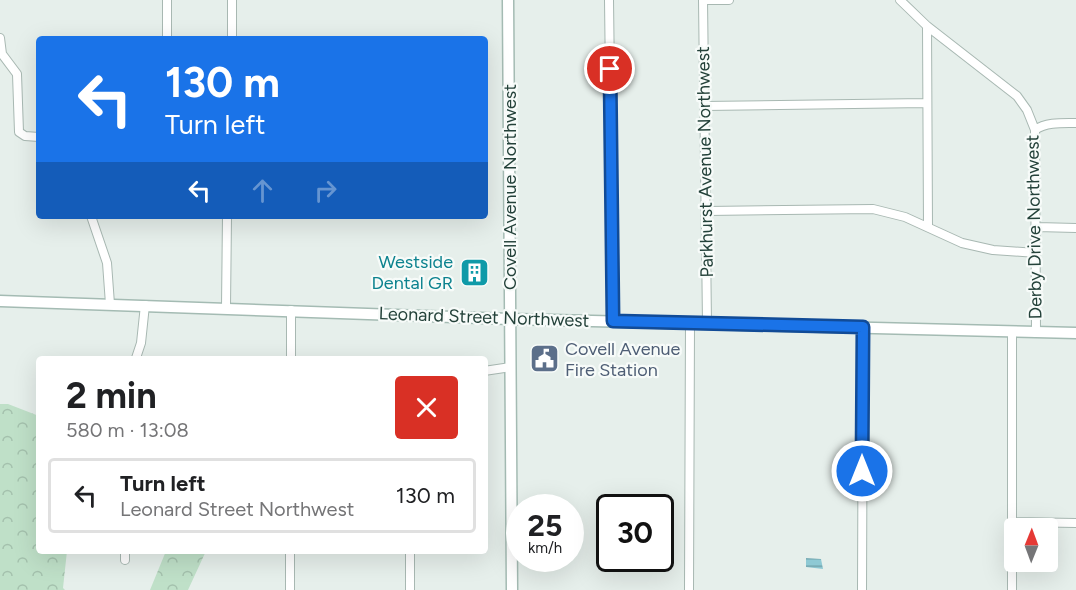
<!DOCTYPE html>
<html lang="en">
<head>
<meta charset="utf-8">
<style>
  :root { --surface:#fff; --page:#f6f6f6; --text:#202124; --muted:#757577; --line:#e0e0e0 }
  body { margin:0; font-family:Figtree,sans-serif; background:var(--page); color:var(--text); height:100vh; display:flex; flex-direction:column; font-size:22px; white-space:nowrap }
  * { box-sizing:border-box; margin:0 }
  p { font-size:20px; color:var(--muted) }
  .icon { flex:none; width:33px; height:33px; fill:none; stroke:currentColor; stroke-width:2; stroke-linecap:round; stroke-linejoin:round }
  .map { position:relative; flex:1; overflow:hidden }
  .side { position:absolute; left:36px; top:356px; width:452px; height:198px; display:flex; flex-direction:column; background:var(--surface); border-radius:6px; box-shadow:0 6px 24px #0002 }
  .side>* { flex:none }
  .banner { position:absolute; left:36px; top:36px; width:452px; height:183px; border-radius:6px; box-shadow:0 6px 24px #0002; background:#1a73e8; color:#fff; overflow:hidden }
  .needle { width:39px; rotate:1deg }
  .tools { position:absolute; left:1004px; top:518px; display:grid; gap:12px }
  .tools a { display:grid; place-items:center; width:54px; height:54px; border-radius:6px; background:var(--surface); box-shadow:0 6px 24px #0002; font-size:30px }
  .speed { position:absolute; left:506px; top:494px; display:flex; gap:12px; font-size:30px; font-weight:700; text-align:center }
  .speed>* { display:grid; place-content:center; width:78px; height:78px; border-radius:50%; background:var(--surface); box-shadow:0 6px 24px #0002; line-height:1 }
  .speed small { font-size:15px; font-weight:400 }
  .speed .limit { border:3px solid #111; border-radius:9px; background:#fff; color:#111 }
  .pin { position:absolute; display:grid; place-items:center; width:51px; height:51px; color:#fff; margin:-26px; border:3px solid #fff; border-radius:50%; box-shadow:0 2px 6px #0007 }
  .me { position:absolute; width:66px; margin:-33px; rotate:0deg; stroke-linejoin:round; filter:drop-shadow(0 0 4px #0008) }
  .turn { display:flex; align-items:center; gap:21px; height:126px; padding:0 30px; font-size:27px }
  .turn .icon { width:78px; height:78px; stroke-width:2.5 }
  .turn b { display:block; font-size:42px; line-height:51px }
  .lanes { display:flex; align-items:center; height:57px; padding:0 30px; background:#0003; justify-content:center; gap:30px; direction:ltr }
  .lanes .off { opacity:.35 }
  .round { display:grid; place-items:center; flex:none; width:63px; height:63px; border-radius:6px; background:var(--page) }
  .summary { display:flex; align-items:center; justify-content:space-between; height:102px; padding:0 30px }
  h1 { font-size:36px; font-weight:700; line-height:45px }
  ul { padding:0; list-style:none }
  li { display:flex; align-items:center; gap:18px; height:75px; margin:0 12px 9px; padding:0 18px; border:3px solid var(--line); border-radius:6px }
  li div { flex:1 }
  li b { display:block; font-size:22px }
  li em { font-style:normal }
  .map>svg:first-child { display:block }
</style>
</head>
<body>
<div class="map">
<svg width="1076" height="590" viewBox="0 0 1076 590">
  <defs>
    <pattern id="forest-crowns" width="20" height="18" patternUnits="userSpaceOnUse" patternTransform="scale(1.5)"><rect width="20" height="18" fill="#bfe0c8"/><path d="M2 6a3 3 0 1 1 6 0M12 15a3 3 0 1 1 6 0" fill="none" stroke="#a4c1ad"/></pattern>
    <pattern id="water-rules" width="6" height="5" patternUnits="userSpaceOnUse" patternTransform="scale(1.5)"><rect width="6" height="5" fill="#8ec9d4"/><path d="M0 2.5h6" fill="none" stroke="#74a5ad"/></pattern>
  </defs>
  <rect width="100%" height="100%" fill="#e6efeb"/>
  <path fill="url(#forest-crowns)" d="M0 404H8L39 416V550L67 551 63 588 65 590H0Z
    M166 551H206L188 590H150Z"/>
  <path fill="url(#water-rules)" d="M806 558 821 559 823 569 806 567Z"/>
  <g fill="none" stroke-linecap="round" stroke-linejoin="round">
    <defs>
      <path id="street" d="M167 0V39
        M232 0V39
        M609 0 613 321
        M703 0 707 323
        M703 0H729
        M900 0 927 26 1017 96 1027 110 1035 130 1036 333
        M927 26 928 227
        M0 38 2 54 17 74 19 132 25 136 39 137
        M704 106 926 103
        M1035 130C1046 122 1062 123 1076 123
        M707 211 873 209 905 217 962 243 993 250 1036 253
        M91 216 107 263 110 304
        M1037 227 1076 228
        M226 307 227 216
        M1012 331V590
        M136 358 141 343 145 305
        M291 358V310
        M484 371 511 367
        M1012 522 1076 523
        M410 550V590
        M125 560V550
        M290 590V550
        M689 590 690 323
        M862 590 863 327"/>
      <path id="secondary" d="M508 0 512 590
        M0 301 511 319 1076 333"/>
    </defs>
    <use href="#street" stroke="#a8b8b2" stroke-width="10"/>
    <use href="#secondary" stroke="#a4bbb3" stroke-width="13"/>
    <use href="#street" stroke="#fff" stroke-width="8"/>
    <use href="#secondary" stroke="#fff" stroke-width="10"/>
  </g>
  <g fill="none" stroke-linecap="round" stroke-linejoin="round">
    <defs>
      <path id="route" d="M610 69 613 321 863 327 862 471"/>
    </defs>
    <use href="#route" stroke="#114b97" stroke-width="15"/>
    <use href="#route" stroke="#1a73e8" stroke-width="10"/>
  </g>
  <defs>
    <symbol id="building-square" viewBox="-11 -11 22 22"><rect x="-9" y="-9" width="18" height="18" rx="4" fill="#0f9aa8" stroke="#f7fbf9"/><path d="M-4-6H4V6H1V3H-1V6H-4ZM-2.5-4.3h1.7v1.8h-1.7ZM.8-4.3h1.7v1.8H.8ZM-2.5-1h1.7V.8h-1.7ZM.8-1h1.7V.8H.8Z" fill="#fff"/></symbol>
    <symbol id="civic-square" viewBox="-11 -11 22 22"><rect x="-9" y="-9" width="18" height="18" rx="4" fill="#5c6f8a" stroke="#f7fbf9"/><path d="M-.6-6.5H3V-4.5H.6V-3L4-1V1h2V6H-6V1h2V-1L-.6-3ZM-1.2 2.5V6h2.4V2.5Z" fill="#fff"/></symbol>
  </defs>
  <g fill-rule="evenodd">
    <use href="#building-square" x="458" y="256" width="33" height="33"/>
    <use href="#civic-square" x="528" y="342" width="33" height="33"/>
  </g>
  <g text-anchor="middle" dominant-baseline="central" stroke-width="4.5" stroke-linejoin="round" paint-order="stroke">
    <g font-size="18" fill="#24423a" stroke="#f7fbf9">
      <text transform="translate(705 162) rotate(-91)">Parkhurst Avenue Northwest</text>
      <text transform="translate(510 187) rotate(-90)">Covell Avenue Northwest</text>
      <text transform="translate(1034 227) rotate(-91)">Derby Drive Northwest</text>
      <text transform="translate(484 317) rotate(2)">Leonard Street Northwest</text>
    </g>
    <g font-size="18" fill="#0d838f" stroke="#f7fbf9" text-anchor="end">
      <text x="453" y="262">Westside<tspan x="453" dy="21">Dental GR</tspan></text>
    </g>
    <g font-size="18" fill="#4e5e75" stroke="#f7fbf9" text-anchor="start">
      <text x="565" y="349">Covell Avenue<tspan x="565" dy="21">Fire Station</tspan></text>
    </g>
  </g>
</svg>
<div class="tools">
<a><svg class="needle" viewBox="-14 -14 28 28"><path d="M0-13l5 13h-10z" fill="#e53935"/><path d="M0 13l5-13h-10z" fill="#757577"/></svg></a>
</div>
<div class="speed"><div>25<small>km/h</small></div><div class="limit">30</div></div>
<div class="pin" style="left:610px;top:69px;background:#d93025"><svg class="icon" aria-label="arrive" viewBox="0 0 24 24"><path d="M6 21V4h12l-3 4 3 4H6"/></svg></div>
<svg class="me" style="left:862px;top:471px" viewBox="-20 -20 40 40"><circle r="17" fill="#1a73e8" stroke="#fff" stroke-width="3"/><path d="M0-11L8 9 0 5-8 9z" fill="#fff"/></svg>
<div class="banner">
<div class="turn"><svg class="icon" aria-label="left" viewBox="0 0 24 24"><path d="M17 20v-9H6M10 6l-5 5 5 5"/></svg><div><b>130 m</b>Turn left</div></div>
<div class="lanes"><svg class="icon" aria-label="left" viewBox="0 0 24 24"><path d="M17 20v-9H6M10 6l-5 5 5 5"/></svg><svg class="icon off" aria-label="ahead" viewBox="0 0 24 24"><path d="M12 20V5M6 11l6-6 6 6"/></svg><svg class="icon off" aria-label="right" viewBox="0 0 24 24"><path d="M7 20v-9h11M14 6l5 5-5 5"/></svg></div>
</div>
<section class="side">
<div class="summary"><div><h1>2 min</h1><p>580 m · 13:08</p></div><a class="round" style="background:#d93025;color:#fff"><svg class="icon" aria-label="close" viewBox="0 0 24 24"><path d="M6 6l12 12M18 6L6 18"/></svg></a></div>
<ul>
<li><svg class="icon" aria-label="left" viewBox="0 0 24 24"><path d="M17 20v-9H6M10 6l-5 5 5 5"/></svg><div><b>Turn left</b><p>Leonard Street Northwest</p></div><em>130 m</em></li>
</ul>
</section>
</div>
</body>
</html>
